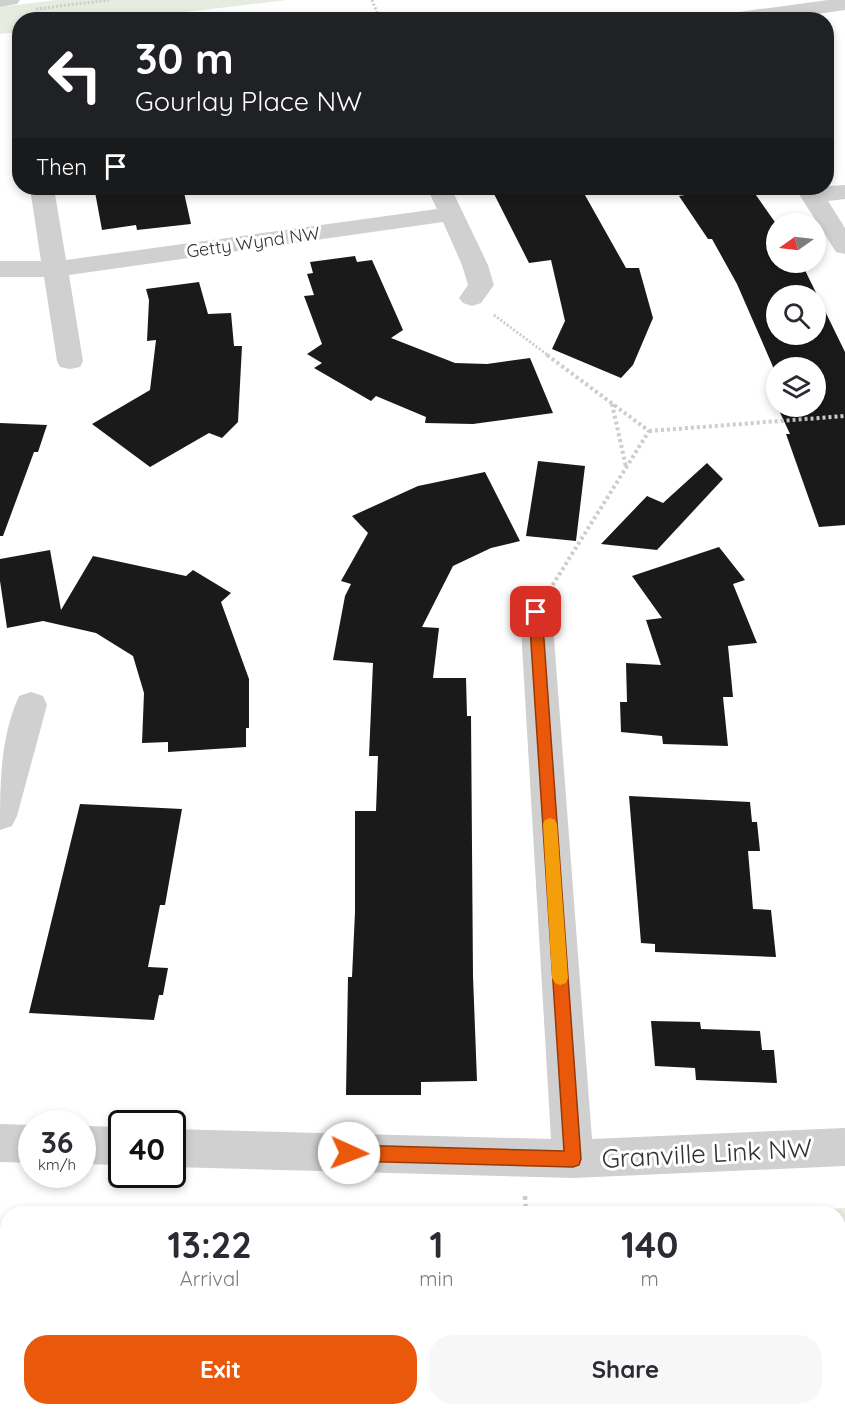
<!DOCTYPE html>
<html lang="en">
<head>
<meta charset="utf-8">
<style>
  :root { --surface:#fff; --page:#f7f7f7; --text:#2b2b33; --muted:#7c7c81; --accent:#ea580c }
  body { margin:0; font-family:Quicksand,sans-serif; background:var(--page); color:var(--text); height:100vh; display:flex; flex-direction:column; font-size:22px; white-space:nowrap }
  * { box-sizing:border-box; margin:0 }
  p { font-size:20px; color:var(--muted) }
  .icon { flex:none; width:33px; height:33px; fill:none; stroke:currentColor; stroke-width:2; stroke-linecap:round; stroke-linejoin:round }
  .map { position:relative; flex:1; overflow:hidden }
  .drawer { position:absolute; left:0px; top:1206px; width:846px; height:210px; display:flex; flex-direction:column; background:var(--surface); border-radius:24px 24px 0 0; box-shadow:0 3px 9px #0003 }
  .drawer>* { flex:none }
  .hud { position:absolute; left:12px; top:12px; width:822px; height:183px; border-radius:24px; box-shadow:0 3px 9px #0003; background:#202124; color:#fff; overflow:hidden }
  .needle { width:39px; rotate:256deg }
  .buttons { position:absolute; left:766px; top:213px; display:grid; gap:12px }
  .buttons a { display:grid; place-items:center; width:60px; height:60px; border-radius:50%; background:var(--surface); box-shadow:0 3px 9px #0003; font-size:30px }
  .speed { position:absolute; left:18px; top:1110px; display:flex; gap:12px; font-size:30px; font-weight:700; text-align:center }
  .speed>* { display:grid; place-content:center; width:78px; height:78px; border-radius:50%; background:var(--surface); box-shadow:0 3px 9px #0003; line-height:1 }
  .speed small { font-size:15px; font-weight:400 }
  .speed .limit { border:3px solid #111; border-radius:9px; background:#fff; color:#111 }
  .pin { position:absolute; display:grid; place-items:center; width:51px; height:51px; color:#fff; margin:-26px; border-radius:12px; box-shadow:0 3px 9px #0006 }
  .me { position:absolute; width:66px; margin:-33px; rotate:92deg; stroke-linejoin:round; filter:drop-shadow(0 0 4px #0008) }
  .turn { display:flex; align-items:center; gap:21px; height:126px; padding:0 24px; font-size:27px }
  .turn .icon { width:78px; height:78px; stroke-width:2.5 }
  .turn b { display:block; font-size:42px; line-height:51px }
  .then { display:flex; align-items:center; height:57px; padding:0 24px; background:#0003; gap:12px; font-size:22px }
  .eta { display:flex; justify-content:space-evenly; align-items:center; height:102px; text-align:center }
  .eta b { font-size:36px; font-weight:700; line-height:42px }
  .action { display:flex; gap:12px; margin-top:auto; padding:12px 24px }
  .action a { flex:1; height:69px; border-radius:24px; background:var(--accent); color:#fff; font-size:24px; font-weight:700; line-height:69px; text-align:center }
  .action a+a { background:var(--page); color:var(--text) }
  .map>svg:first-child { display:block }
</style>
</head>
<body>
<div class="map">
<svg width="845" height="1416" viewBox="0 0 845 1416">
  <rect width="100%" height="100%" fill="#fff"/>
  <path fill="#e6ecdf" d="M56 0H288L124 19 20 20 19 32 0 34V7Z
    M845 1208V1416H208L207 1409 838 1408V1214L763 1213Z"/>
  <path fill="#1a1a1a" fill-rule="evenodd" d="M126 188H183L191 224 137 230 136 225 102 230 95 192Z
    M491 188H581L626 268H639L653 318 633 365 621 378 552 349 565 321 551 260 529 263Z
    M713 188H751L777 225V262H801L845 352V525L819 527 786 434H790L777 406H816V368H777V376L737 284 712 239H708L679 196 691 194 689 191ZM777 296H816V334H777Z
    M355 256 357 262 372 260 403 330 391 338 455 363 487 364 530 358 553 413 473 424 425 423 426 417 376 396 371 401 314 368 322 363 307 354 322 344 304 296 314 295 307 274 313 273 310 262Z
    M199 282 208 314 231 313 234 346H242L238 422 222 438 209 433 150 467 92 424 150 390 156 340 147 341 149 300 146 289Z
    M0 423 47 425 38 452H34L3 536H0Z
    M538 461 585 466 576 541 526 536Z
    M707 463 723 479 657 550 601 544 647 496 663 503Z
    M485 472 520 541 491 548 453 566 422 627 439 628 433 678H466L467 716H471L473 976 477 1081 421 1082V1095H346L348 977H352L355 912V811H376L378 756H369L373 663 333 660 345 596 351 584 341 581 368 533 352 516 418 486Z
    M719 547 745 580 733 584 757 643 728 646 733 697H723L728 746 663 744 662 736 621 732 620 702H627L626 663 661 665 646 620 662 618 632 576Z
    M50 550 61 610 93 556 186 576 193 570 231 593 221 602 249 679V728H246V747L168 752V742L142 743 144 693 133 656 96 633 43 621 7 628 0 581V559Z
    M629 796 750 802 752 822H757L760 851H748L753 909 771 910 776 957 655 952V944L641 943Z
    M80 804 182 809 165 905H160L148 967 168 968 163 995H159L154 1020 29 1013Z
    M651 1021 700 1022 701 1029 760 1031 762 1050H774L777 1083 696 1080 695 1068 655 1066Z"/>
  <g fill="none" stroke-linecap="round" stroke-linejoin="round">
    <path stroke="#cdcdcd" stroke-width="3" stroke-dasharray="2 2" stroke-linecap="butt" d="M372 0 380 20
      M36 9 109 0
      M494 315 549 356"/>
    <path stroke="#cdcdcd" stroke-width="4" stroke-dasharray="3 3" stroke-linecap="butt" d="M547 355 649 431 552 586
      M612 404 626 467
      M649 431 845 416"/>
    <path stroke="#cdcdcd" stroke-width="4.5" stroke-dasharray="4 4" stroke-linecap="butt" d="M525 1196 526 1214
      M494 1416 500 1408"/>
    <path fill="#d0d0d0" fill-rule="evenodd" d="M0 0H20L17 4 0 7Z
      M828 0H845V10L775 20H714L717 16 724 14Z
      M845 185V199L828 201 845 228V254L836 252 795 188Z
      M30 188H54L66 260 437 209 427 188H451L488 265 494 285 481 303 472 306 463 303 459 298 468 285 462 265 443 222 69 275 83 361 80 367 70 369 60 367 57 361 44 277H0V261H41Z
      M536 601 547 604 552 612 592 1139 845 1128V1166L573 1178 172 1167V1129L551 1139 520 612 525 604Z
      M31 692 43 696 47 705 17 816 12 826 0 830C0 784 0 738 19 696Z
      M0 1124 32 1125V1163L0 1162Z
      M82 1126 122 1127V1165L82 1164Z"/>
  </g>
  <path fill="#ea580c" stroke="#983908" stroke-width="1.5" d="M536 607 542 612 581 1159 579 1165 573 1167 349 1161 343 1159 341 1153 343 1147 349 1145 564 1151 529 612Z"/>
  <path fill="#f59e0b" d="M550 818 555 820 557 824 568 978 566 983 560 985 555 983 552 978 543 824 545 820Z"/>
  <g text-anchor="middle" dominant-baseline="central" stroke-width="6" stroke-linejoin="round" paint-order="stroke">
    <g font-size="18" fill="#333" stroke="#fff">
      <text transform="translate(253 242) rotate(-8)">Getty Wynd NW</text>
    </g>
    <g font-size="26" fill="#333" stroke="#fff">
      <text transform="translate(707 1153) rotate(-3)">Granville Link NW</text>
    </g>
  </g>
</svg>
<div class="buttons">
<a><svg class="needle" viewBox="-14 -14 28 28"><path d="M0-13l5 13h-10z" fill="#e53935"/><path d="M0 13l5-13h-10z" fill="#7c7c81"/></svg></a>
<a><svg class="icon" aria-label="search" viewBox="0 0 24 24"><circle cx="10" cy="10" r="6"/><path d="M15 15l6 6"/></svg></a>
<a><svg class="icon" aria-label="layers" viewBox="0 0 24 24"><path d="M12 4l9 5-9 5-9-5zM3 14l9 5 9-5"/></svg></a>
</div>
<div class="speed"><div>36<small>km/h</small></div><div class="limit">40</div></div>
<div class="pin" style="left:536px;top:612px;background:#d93025"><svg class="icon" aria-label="arrive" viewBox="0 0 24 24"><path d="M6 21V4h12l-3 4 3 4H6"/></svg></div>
<svg class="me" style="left:349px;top:1153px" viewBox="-20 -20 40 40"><circle r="19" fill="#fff"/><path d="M0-13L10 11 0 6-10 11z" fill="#ea580c"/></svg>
<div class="hud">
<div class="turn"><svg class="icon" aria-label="left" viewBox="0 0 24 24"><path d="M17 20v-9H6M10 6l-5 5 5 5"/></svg><div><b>30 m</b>Gourlay Place NW</div></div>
<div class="then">Then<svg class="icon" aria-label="arrive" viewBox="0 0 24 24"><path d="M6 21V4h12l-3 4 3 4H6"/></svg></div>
</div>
<section class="drawer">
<div class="eta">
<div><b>13:22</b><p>Arrival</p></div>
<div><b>1</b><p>min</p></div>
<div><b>140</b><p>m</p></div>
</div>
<div class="action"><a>Exit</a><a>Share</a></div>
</section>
</div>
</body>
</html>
